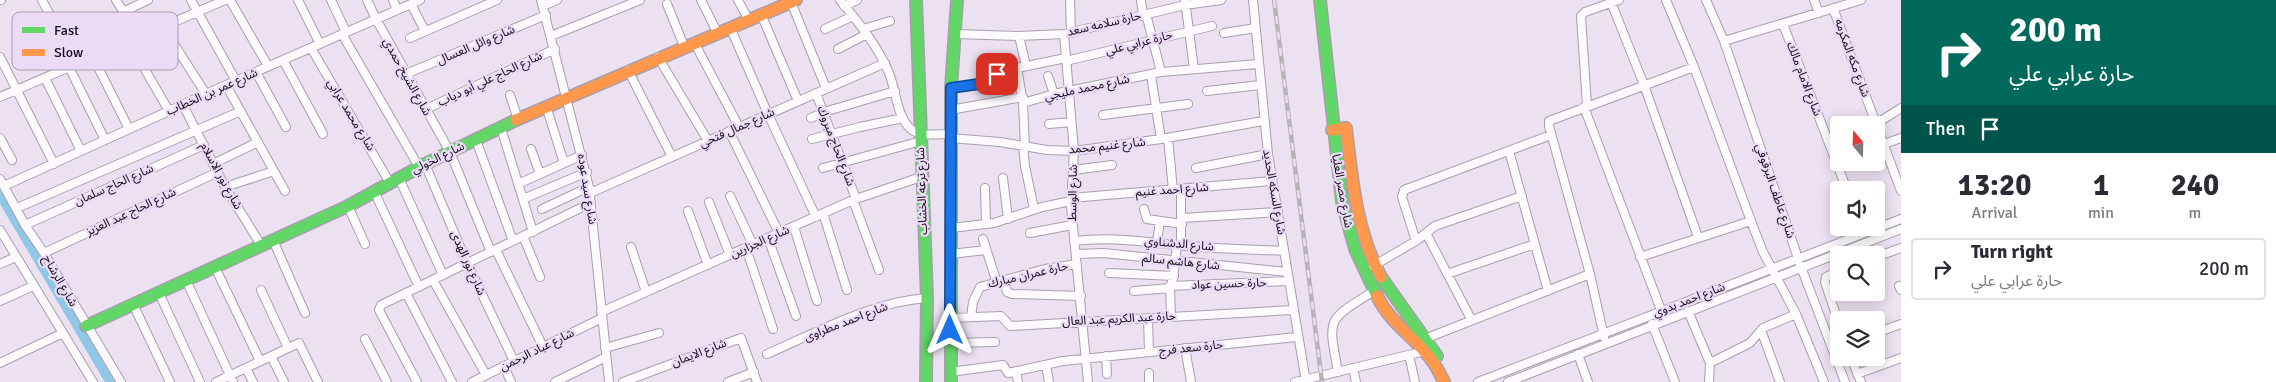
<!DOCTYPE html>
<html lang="en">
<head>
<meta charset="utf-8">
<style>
  :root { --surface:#fff; --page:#f7f7f7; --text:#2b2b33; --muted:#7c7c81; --line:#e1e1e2 }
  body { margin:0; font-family:Signika,"Noto Sans Arabic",sans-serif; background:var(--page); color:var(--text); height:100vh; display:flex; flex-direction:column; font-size:19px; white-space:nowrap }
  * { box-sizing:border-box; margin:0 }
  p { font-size:16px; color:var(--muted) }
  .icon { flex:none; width:28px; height:28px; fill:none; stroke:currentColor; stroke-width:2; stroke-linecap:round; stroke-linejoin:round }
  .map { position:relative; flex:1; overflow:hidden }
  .details { display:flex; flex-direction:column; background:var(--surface); width:375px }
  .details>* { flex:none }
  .guide { background:#00695c; color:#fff; overflow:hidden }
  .needle { width:32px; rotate:341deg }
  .fabs { position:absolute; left:1830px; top:116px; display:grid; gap:10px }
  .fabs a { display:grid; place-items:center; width:55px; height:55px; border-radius:5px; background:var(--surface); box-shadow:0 2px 12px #0003; font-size:25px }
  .pin { position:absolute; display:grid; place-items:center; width:42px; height:42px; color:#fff; margin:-21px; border-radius:10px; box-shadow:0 2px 8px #0006 }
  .me { position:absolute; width:55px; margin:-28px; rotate:0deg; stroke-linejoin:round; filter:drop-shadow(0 0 4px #0008) }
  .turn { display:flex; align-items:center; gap:18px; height:105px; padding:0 25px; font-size:22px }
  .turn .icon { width:65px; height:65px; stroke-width:2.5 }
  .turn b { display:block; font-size:35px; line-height:42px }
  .then { display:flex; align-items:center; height:48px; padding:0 25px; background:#0003; gap:10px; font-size:19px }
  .eta { display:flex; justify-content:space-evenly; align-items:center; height:85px; text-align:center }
  .eta b { font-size:30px; font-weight:700; line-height:35px }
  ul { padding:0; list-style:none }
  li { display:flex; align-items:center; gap:15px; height:62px; margin:0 10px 8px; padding:0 15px; border:2px solid var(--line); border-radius:5px }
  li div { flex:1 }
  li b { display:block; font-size:19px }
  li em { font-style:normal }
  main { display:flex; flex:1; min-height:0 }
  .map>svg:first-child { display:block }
</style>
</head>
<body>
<main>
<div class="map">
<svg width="1901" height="382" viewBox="0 0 1901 382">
  <rect width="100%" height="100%" fill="#ebe1f1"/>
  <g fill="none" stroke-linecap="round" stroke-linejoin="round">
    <path stroke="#90c6e6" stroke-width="9" d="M0 195 110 382"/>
    <defs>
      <path id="street" d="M0 0H1
        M42 0 76 64
        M116 0 139 37
        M191 0 236 81
        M230 0 268 66
        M298 0 320 44
        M331 0 346 32
        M367 0 376 19 450 152 491 252
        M393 0 397 10
        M541 0 589 187 609 382
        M701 0 717 32
        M738 0 748 19
        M840 0C858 22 878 46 889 73 896 90 897 119 912 130 922 137 939 134 950 134
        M1070 0 1071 33
        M1141 0 1143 15
        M1185 0 1194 69
        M1253 0 1268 154 1306 382
        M1666 0 1694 67 1751 221 1763 252 1796 314 1824 382
        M1706 0 1724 41 1801 267 1845 382
        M1814 0 1819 13
        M791 2 826 88
        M1611 2 1644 85 1698 237
        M411 4 425 31
        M667 4 684 46
        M543 6 557 0
        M844 6 857 0
        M1833 8 1901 191
        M123 12 148 0
        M761 14 798 101
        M1146 14 1161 72
        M1783 24 1847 190
        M163 27 206 94
        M730 27 768 114 816 217
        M825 29 853 16
        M863 29 890 21
        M1224 33 1256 28
        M342 34 419 167
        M955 34 1019 36 1064 34 1185 5 1221 0
        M1064 34 1074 151 1071 206 1088 382
        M551 36 640 0
        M1019 36 1026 66
        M410 38 497 0
        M1724 41 1861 0
        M129 42 169 111
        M694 42 739 127
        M311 48 390 183
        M838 49 867 34
        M0 57 54 164
        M93 57 129 129
        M658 57 708 141
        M283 60 323 134
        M1066 61 1212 26
        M69 67 105 140
        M1017 68 1023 103 1025 147
        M628 70 672 157
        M256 72 286 127
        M406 74 546 15
        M1151 75 1161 139
        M1048 76 1054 94
        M45 78 81 151
        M226 85 285 191
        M951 88 979 84 997 74 1017 68 1066 58
        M1207 91 1260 85
        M816 93 856 199
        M510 95 518 120
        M0 97 225 0
        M1023 103 1054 94 1161 72 1258 64
        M183 105 225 187 261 245
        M546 106 564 163
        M1587 106 1581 16 1585 12 1619 0
        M1584 107 1661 310
        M426 109 555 49
        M950 110 1023 97
        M1103 115 1188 104
        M811 118 824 112 895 91
        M1049 124 1071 122
        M1876 124 1901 108
        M501 128 533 232
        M729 131 779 233
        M0 138 12 160
        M950 138 1000 142 1047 150 1074 151 1161 139 1263 121
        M1168 138 1173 190
        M812 139 860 127 903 118
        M476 140 513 241
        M1884 144 1901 138
        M1023 146 1025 166 1034 209
        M531 149 540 174
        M1509 151 1548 291
        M213 164 258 142
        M425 164 467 263 514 361
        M823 168 921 141
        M1196 168 1268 154
        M1073 170 1112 165
        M399 178 443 275
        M1003 178 1008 219
        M0 179 25 225 44 253 121 382
        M518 184 582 155
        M4 186 226 85 420 0
        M225 187 274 171
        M985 188 986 224
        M374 191 419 287
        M590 193 885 63
        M730 196 753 245
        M1071 198 1272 181
        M523 199 587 172
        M853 200 879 270
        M709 202 730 255
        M348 206 365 244
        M17 208 241 111
        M542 209 589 187
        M1144 209 1147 219 1182 224
        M688 211 708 265
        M823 213 847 290
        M1182 218 1278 212
        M25 225 204 145
        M794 227 817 301
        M951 228 994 223 1042 207 1071 201
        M0 230 93 382
        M1030 233 1072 225
        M1426 233 1471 319
        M523 236 540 277
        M768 238 796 316
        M983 239 997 283
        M273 240 305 313
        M1074 241C1109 237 1142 241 1177 245 1212 249 1248 249 1284 251
        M1416 241 1402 197 1404 190 1551 135
        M1157 242 1160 221
        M1181 245V190
        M631 247 646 292
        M746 248 773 329
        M496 250 543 347
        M44 253 218 172
        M951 254 986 250
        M1076 254 1104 253 1286 272
        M1640 257 1751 221
        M1876 257 1901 248
        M0 264 16 257
        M1373 266 1416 241 1435 226 1522 196
        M215 267 260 361
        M1839 271 1826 277 1825 282 1839 324
        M1109 273 1174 276
        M1447 274 1535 244
        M186 280 233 382
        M433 280 486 375
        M1004 281 1007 292 1012 294 1081 296
        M1170 286 1288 281
        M1899 286 1901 290
        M261 290 288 348
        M1134 291 1170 288
        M159 293 200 382
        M406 293 452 382
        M0 301 33 286
        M133 304 170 382
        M1688 311 1710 363 1709 382
        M601 312 853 200 921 177
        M971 317 973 302 980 287 1045 269 1077 264
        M1171 317 1170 287 1173 279 1177 245
        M951 318 1001 316 1010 326 1292 310
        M1148 318 1149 352
        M1652 324 1675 382
        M1761 330 1780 382
        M1876 333 1901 324
        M1604 337 1590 274 1549 126V121L1694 67
        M365 339 387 382
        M1422 340 1590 274
        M950 343 995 342
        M605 348 659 333
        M1185 348 1191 382
        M767 354C818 332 871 302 927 298
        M1578 354 1588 382
        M1409 355 1415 382
        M271 356 284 382
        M1106 356 1107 374
        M1851 358 1861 382
        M0 363 63 333
        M1710 363 1750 343 1763 328 1796 314
        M1046 365 1049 382
        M504 366 511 382
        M246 368 253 382
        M1353 368 1356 382
        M1016 371 1018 382
        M950 372 1003 365 1008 373 1063 361 1297 337
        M1338 372C1328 317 1326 321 1374 291
        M1149 373V382
        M1857 374 1901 358
        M216 382 299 343 318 382
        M417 382 379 310 381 305 591 203
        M472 382 602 318
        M555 382 606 357
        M623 382 741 338 757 382
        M728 382 754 372
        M1295 382 1425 351
        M1478 382 1901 219
        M1508 382 1901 229"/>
      <path id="fast" d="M916 0 927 298 926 382
        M1320 0 1342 202 1355 249 1377 296
        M1381 277 1437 356
        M86 326 348 206 425 164 516 120
        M951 382V88L957 0"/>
      <path id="slow" d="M516 120 796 0
        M1332 130 1346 128C1352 179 1356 230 1381 277
        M1377 296C1390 323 1413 336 1430 358 1436 365 1440 374 1444 382"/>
    </defs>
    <use href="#street" stroke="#a7a0ac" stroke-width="10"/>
    <use href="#fast" stroke="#a7a0ac" stroke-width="14"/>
    <use href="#slow" stroke="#a7a0ac" stroke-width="14"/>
    <use href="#street" stroke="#fcfafd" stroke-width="8"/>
    <use href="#fast" stroke="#63d668" stroke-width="11"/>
    <use href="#slow" stroke="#ff974d" stroke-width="11"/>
    <defs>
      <path id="rail" d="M1274 0 1322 382"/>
    </defs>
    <use href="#rail" stroke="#b6b4b7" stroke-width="4.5"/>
    <use href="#rail" stroke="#ecdbf7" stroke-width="2.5" stroke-dasharray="8" stroke-linecap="butt"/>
  </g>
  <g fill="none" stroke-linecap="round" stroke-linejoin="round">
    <defs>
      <path id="route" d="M950 330 951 88 979 84 997 74"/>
    </defs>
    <use href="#route" stroke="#114b97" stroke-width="12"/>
    <use href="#route" stroke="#1a73e8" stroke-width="9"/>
  </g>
  <g text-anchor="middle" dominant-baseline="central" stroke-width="4.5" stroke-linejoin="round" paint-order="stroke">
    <g font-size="12" fill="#100a13" stroke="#ecdbf7">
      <text transform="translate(1104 24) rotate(-13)">حارة سلامه سعد</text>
      <text transform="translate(1139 43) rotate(-14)">حارة عرابي علي</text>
      <text transform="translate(476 45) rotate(-23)">شارع وائل العسال</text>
      <text transform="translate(1852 58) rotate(70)">شارع مكه المكرمه</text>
      <text transform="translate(407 77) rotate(61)">شارع الشيخ حمدي</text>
      <text transform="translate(490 79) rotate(-25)">شارع الحاج علي أبو دياب</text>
      <text transform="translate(1804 79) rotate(69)">شارع الامام مالك</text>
      <text transform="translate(1087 88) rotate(-12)">شارع محمد مليجي</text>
      <text transform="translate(212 92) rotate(-24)">شارع عمر بن الخطاب</text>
      <text transform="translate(351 115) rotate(59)">شارع محمد عرابي</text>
      <text transform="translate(737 128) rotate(-24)">شارع جمال فتحي</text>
      <text transform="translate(836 146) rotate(69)">شارع الحاج مبروك</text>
      <text transform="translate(1107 146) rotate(-6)">شارع غنيم محمد</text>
      <text transform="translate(438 158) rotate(-26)">شارع الخولي</text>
      <text transform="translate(221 176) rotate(61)">شارع نور الاسلام</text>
      <text transform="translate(114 185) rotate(-24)">شارع الحاج سلمان</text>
      <text transform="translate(587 189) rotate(81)">شارع سيد عوده</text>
      <text transform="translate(1172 190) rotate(-4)">شارع احمد غنيم</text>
      <text transform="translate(922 191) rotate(-92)">شارع ترعه الخشاب</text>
      <text transform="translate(1342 191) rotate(80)">شارع مصر العليا</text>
      <text transform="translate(1775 191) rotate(71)">شارع عاطف البرقوقي</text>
      <text transform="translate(1274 192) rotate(80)">شارع السكه الحديد</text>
      <text transform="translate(1073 193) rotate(-89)">شارع الوسط</text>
      <text transform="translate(131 212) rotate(-25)">شارع الحاج عبد العزيز</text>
      <text transform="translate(760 242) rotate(-24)">شارع الجزارين</text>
      <text transform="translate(1179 244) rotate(5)">شارع الدشناوي</text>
      <text transform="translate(1181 262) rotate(6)">شارع هاشم سالم</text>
      <text transform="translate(468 263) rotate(66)">شارع نور الهدى</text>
      <text transform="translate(1028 275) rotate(-13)">حارة عمران مبارك</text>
      <text transform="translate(60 281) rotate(60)">شارع الرشاح</text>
      <text transform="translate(1229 284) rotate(-2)">حارة حسين عواد</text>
      <text transform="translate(1689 300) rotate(-21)">شارع احمد بدوي</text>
      <text transform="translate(1119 319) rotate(-3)">حارة عبد الكريم عبد العال</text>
      <text transform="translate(846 322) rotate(-21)">شارع احمد مطراوى</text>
      <text transform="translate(1191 348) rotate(-6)">حارة سعد فرج</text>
      <text transform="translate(537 350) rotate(-26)">شارع عباد الرحمن</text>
      <text transform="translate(699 353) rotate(-21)">شارع الايمان</text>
    </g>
  </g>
  <rect x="12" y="12" width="166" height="58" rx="8" fill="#ecdbf7" stroke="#aa9cb3" stroke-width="1"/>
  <rect x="22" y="27" width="23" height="6" fill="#63d668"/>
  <rect x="22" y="49" width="23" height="7" fill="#ff974d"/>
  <g font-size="14" fill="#100a13">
    <text x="54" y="35">Fast</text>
    <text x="54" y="57">Slow</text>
  </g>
</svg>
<div class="fabs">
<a><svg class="needle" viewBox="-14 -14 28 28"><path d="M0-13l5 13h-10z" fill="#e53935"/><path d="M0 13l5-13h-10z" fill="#7c7c81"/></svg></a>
<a><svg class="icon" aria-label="sound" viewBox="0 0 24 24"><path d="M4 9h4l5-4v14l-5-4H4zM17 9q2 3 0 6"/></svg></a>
<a><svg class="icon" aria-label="search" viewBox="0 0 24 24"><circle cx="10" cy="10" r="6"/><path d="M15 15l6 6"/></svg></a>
<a><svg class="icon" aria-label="layers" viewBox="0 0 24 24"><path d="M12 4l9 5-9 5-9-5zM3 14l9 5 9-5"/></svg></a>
</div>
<div class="pin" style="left:997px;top:74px;background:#d93025"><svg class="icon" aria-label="arrive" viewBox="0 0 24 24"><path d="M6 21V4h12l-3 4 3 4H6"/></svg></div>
<svg class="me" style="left:950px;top:330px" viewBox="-20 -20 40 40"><path d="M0-17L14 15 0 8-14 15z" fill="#1a73e8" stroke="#fff" stroke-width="4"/></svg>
</div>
<section class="details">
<div class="guide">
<div class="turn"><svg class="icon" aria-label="right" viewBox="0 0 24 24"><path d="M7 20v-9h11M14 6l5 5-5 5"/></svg><div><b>200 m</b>حارة عرابي علي</div></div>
<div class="then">Then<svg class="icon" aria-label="arrive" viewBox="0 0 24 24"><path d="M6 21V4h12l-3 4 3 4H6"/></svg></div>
</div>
<div class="eta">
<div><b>13:20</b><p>Arrival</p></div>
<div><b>1</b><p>min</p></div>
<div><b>240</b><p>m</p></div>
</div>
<ul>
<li><svg class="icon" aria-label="right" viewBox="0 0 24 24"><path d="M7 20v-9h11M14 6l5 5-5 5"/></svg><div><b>Turn right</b><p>حارة عرابي علي</p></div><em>200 m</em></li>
</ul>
</section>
</main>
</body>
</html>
